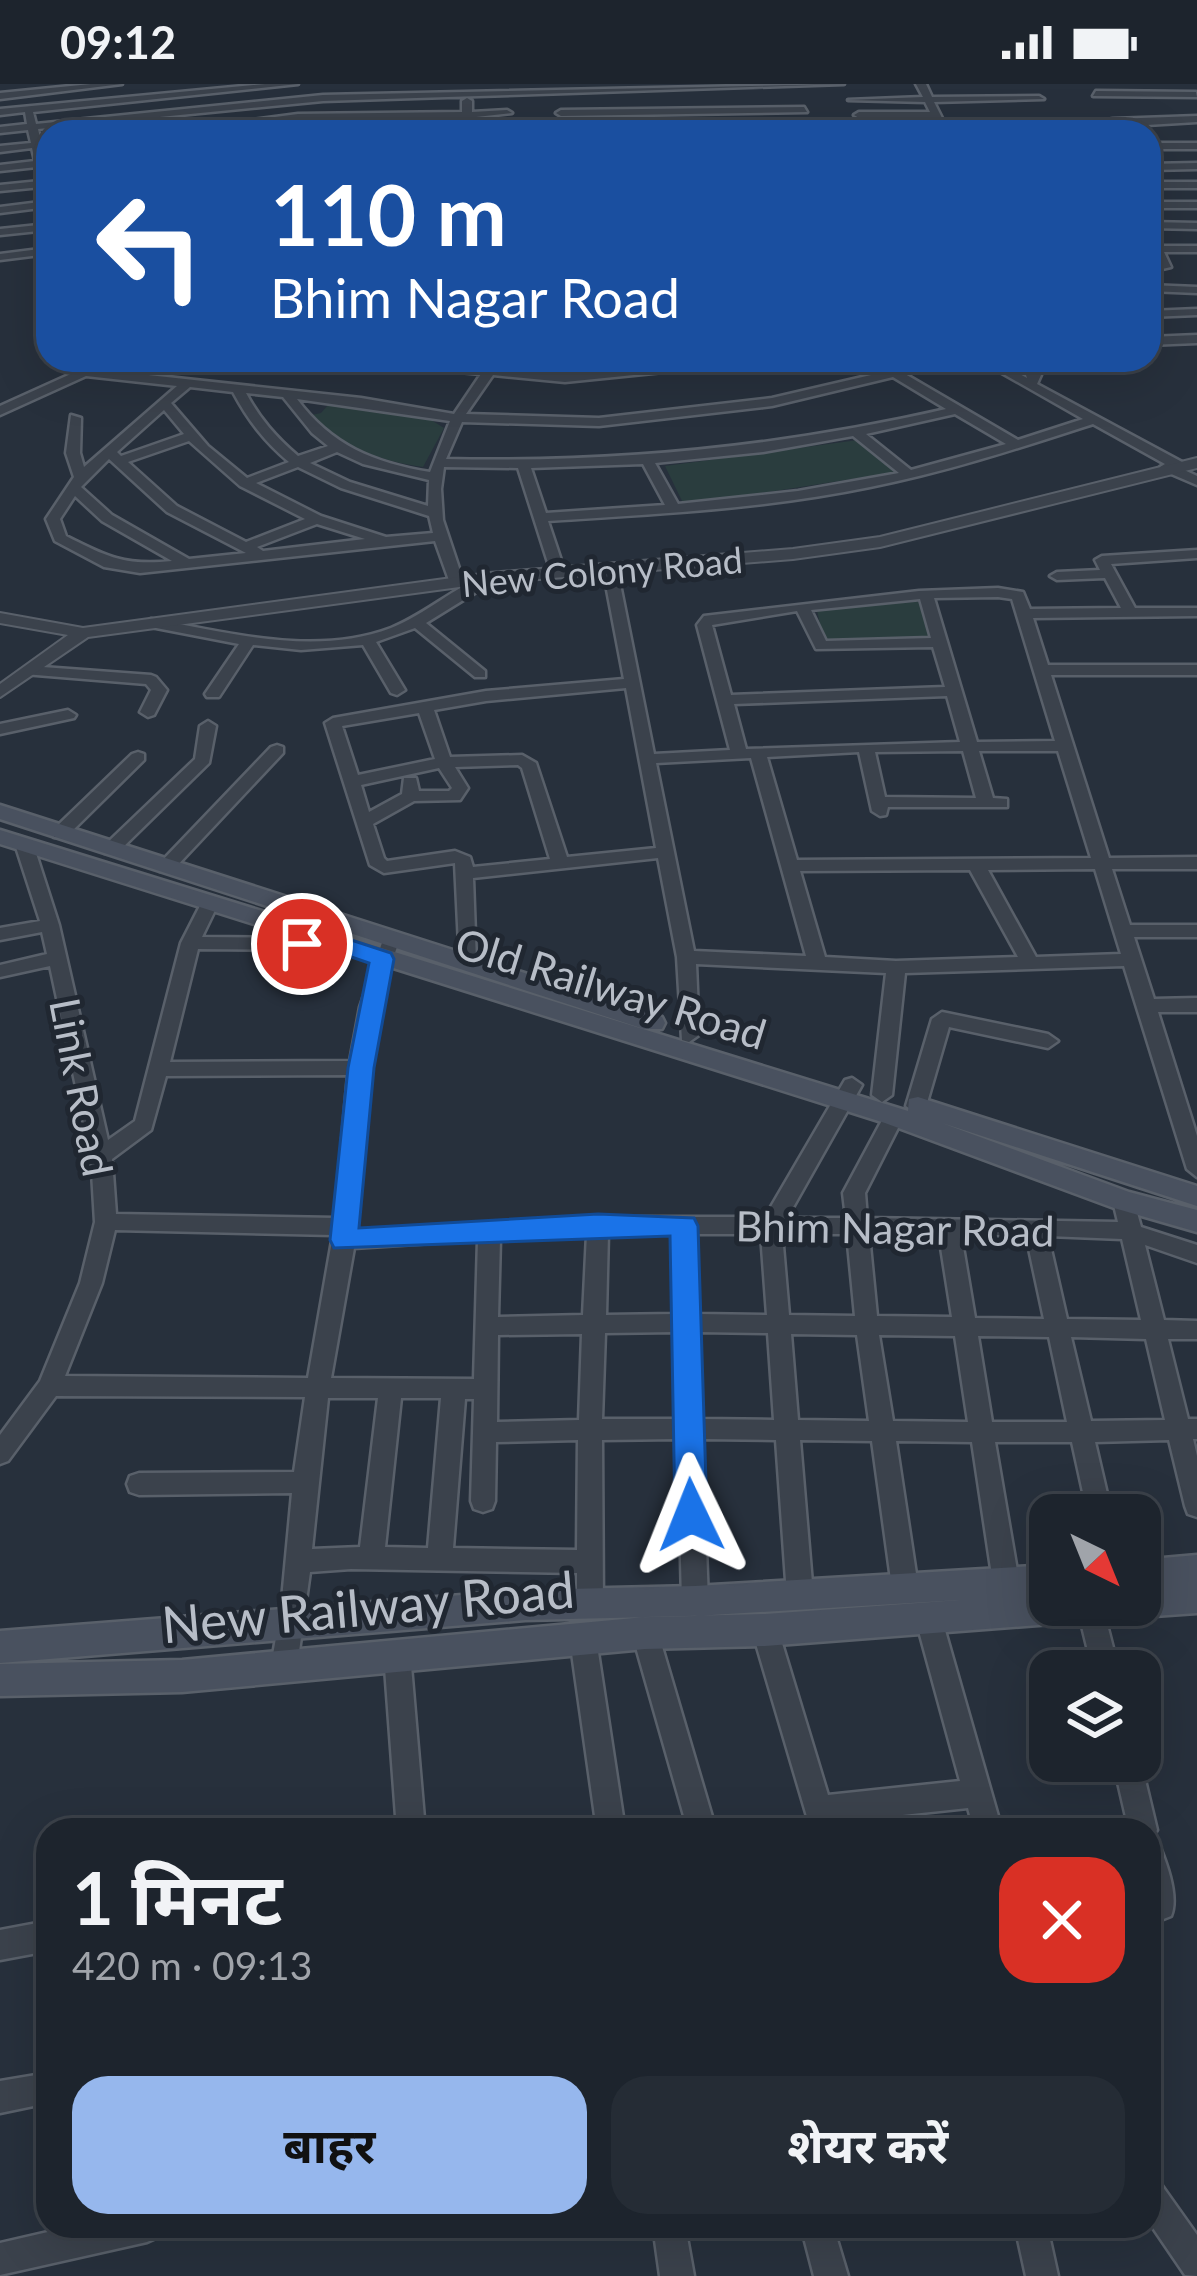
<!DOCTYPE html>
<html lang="hi">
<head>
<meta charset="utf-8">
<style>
  :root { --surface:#1d242d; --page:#252c35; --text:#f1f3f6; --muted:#a0a4aa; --line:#3b4149; --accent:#96b7ed }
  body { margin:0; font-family:Lato,"Noto Sans Devanagari",sans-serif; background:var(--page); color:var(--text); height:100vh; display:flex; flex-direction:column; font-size:45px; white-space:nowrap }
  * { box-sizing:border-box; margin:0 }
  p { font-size:39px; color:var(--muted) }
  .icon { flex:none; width:66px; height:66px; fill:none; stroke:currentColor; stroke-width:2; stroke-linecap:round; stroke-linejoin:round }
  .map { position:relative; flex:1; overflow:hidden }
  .drawer { position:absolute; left:36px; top:1734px; width:1125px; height:420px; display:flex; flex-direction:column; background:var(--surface); border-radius:36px; box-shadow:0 12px 48px #0002,0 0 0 3px var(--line) }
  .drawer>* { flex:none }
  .hud { position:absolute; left:36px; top:36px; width:1125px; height:252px; border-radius:36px; box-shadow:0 12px 48px #0002,0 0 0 3px var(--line); background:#1a4fa0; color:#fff; overflow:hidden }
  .needle { width:78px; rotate:137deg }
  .controls { position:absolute; left:1029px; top:1410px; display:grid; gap:24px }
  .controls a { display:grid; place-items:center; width:132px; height:132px; border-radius:24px; background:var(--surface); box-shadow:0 12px 48px #0002,0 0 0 3px var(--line); font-size:60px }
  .pin { position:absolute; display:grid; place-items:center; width:102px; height:102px; color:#fff; margin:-51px; border:6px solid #fff; border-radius:50%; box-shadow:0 3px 12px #0007 }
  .me { position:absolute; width:132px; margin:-66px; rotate:358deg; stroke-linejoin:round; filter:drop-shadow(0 0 9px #0008) }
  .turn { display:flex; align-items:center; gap:42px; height:252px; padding:0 36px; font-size:54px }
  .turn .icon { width:156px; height:156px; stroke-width:2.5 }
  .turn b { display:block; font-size:84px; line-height:102px }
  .round { display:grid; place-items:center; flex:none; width:126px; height:126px; border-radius:36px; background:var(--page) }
  .overview { display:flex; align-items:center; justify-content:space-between; height:204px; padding:0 36px }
  h1 { font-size:72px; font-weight:700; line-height:90px }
  .cta { display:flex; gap:24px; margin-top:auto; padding:24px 36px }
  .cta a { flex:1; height:138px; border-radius:36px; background:var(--accent); color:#111; font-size:48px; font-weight:700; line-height:138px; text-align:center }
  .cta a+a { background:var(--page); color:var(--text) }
  .status { display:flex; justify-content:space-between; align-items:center; height:84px; padding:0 60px; background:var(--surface); direction:ltr }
  .status svg { height:33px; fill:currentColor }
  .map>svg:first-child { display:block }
</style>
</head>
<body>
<div class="status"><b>09:12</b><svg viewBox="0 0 49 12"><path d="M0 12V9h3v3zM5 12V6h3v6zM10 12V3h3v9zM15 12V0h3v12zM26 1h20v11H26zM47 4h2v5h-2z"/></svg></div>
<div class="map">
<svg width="1197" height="2192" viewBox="0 0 1197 2192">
  <rect width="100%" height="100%" fill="#27303c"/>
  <path fill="#2a3d3e" d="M328 321 423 331 444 344 423 383C379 377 341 362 307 332L321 329Z
    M858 356 897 388 684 421 665 382Z
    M924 517 934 554 824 560 817 526Z"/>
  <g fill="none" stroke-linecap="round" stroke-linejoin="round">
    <defs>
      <path id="minor" d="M91 0H122L0 15V9Z
        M265 0H298L33 28 36 40 323 11 844 0 323 17 38 45 41 58 48 57V63H42L45 76H48V113L41 103 0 107V101L40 97 37 83 0 87V81L35 77 32 64 0 68V62L31 59 28 46 0 49V43L27 40 25 28 0 31V25Z
        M916 0H926L932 13 1039 12 1044 15 934 18 949 48H939L933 34H859L854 31 859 28H930L925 18 848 16 923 13Z
        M1096 7 1196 8 1197 13 1093 12Z
        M467 14 472 17V28L507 26 512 29 467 34 298 36 192 48H158L298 30 462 28V17Z
        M804 23 807 28 561 32 556 29 561 26Z
        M1197 32V38L1029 48 1113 35Z
        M1014 38 1017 43 963 48 968 45Z
        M711 42 714 47H617L622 44Z
        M282 44H423L428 47 278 48Z
        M1149 59H1197V65H1149Z
        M1197 79V85L1149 86V80Z
        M1149 98H1197V104H1149Z
        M48 117V123L0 129V123Z
        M1149 118H1197V124H1149Z
        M1149 138 1197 139V145L1149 144Z
        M48 140V146L0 151V145Z
        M1149 152 1159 162H1197V168H1164L1171 183 1149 188V182L1160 179 1149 168Z
        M48 164V170L0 176V170Z
        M1149 201 1197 203V209L1149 207Z
        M1197 225V231L1149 233V227Z
        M1197 251V259L1149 261V253Z
        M365 276 486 283 492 276H504L498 284 565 290 706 276H748L742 280 565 298 493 291 466 330 599 334 772 314 884 288 866 276H881L897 285 936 276H958L905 290 1018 356 1083 335 979 276H994L1027 294 1021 276H1033L1041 291 1037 300 1182 378 1180 384 1197 392V401L1162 386 1160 383 1165 380 1093 340C1019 364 946 388 870 403 764 425 656 430 548 437L565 488 558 492 551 488 518 384 444 383 441 405 443 436 464 499 462 502 450 499 435 457 140 489 104 483 55 457 46 435 74 393 66 369 71 331 81 334 80 369 84 383 177 302 86 292 0 331V322L84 284 361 314 454 330 481 290 371 280ZM893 293 946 325C780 363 616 379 446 375L462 338 599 342 772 322ZM190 303 233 308C248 336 264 357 289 378L247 394 208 362 171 319ZM246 309 283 313 312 349 328 362 298 372C276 353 260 335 246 309ZM297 315 450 337 430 388C374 379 331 361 297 315ZM164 326 184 350 121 372 117 368ZM955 330 1006 360 911 386 866 350ZM853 352 899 389 798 407 678 420 655 379 763 368ZM189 357 240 402 305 435 246 458 177 422 128 378ZM337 368 363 380 429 396 428 422 350 398 310 379ZM109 375 167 428 246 469 189 475 112 431 81 403ZM643 380 665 421 546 429 531 384ZM298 383 341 404 429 432 433 449 386 453 321 432 256 399ZM75 412 102 437 172 477C125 482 107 473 66 452L60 435ZM317 440 365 455 263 467 257 463Z
        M1197 466V474L1111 480 1135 524H1197V532L1033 534 1048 581H1197V591H1051L1109 774 1197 773V785H1112L1130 841H1197V853H1134L1154 915 1197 914V928H1158L1197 1052V1093L1187 1085 1124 882 905 889 892 1011 882 1018 872 1011 886 889 696 880 699 951 689 958 682 956 677 873 658 774 473 794 476 878 467 884 460 882 455 779 384 789 370 781 325 639 333 634 486 607 624 595 603 485 610 481 617 485 654 670 730 666 697 541 704 532 919 507 998 504 1023 508 1030 525 1121 524 1105 494 1057 496 1050 492 1057 488 1100 486 1095 476 1102 472ZM998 513 1012 515 1055 657 977 658 934 514ZM920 515 931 554 826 557 811 526ZM797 527 816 565 933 563 945 603 731 611 712 541ZM626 604 656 764 567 773 536 679 522 671 450 673 434 626 486 617ZM947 612 960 658 746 665 734 620ZM419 629 435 675 358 691 342 642ZM963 667 976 714 885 713 875 668ZM979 667H1058L1091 774 797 776 767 673 859 668 872 727 880 732 886 731 888 723H1007V715L993 714ZM751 674 806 872 694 867 656 679ZM518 681 522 684 550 775 473 783 470 773 455 767 387 777 384 774 373 740 414 717 460 716 468 704 455 683ZM439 684 452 704 449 707H419L416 694H404L402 710 369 728 361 701ZM1095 785 1121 870 1036 873 988 786ZM970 786 1018 873 896 877 825 873 800 787Z
        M489 490 496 494 494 497 426 539 485 587V593H475L415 544 376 558 405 606 397 611 391 609 363 561 301 566 253 561 219 613H207L205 610 239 560 151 543 144 539 151 535C228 548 314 573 391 544 426 530 454 503 489 490Z
        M29 582 151 591 156 593 167 606 154 631 148 633 140 628 151 606 146 600 24 590 21 587Z
        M68 626 76 631 74 634 0 650V640Z
        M208 637 216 642 209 679 117 769H105V761L195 675 200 642Z
        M277 661 283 663V669L172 787H160V779L271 663Z
        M138 668 144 670V676L66 753H54V745L132 670Z
        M24 755 33 760 59 841 108 1056 135 1037 181 859 203 816 209 814 218 820 202 853 339 854 348 860 339 866 198 865 170 978 350 977 360 923 385 850H397L400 854C365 950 365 1046 356 1147L598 1133H765L845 996 852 994 862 1001 787 1134H846L843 1109 887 1027 894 1025 904 1032 865 1109 867 1134 1118 1138 1113 1117 1116 1111H1132L1141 1143 1197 1161V1179L1145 1161 1164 1236 1197 1237V1255H1168L1188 1335H1197V1355H1193L1197 1372V1433L1188 1430 1185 1422 1169 1356 1095 1358 1112 1431H1088L1072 1358H995L1019 1498 1015 1506 1006 1510 997 1506 993 1498 972 1358 896 1357 918 1503 914 1511 905 1515 896 1511 892 1503 872 1357 800 1356 813 1511 809 1519 800 1523 791 1519 787 1511 776 1356 702 1355 708 1517 704 1525 695 1529 686 1525 682 1517 678 1355 602 1356 603 1522 599 1530 590 1534 581 1530 577 1522V1489L351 1485 310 1488 297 1582 293 1591 284 1594 275 1591 271 1582 281 1526 292 1409 139 1411 130 1408 127 1400 130 1392 139 1389 294 1388 305 1313 56 1312 8 1377 0 1380V1351L40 1297 80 1199 95 1138 91 1072 50 882 0 893V881L47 870 42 848 0 856V844L40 837 15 760ZM348 991 335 1134 116 1130 112 1075 151 1046 166 992ZM115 1146 333 1151 308 1294 65 1292 102 1199ZM608 1149 673 1150 675 1230 606 1231ZM587 1150 583 1231 498 1233 500 1155ZM695 1150H761L767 1231 698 1230ZM782 1150H847L855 1232 789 1231ZM869 1151H939L952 1233 877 1232ZM961 1151H1026L1044 1235 975 1234ZM1048 1152 1122 1155 1141 1236 1067 1235ZM478 1156 474 1295 331 1294 354 1164ZM676 1248 678 1335H602L605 1249ZM698 1248 768 1249 774 1336 701 1335ZM582 1250 579 1336 497 1338 498 1251ZM791 1250 857 1251 869 1337 798 1336ZM879 1251 955 1252 968 1338 893 1337ZM978 1252 1049 1253 1067 1338H992ZM1071 1253 1146 1255 1165 1336 1091 1337ZM328 1314H378L360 1463 312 1465ZM401 1314H441L428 1464 385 1463ZM465 1315H474L471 1417 474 1425 483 1428 492 1425 495 1417 496 1358 578 1356 577 1466 453 1464Z
        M942 928 1048 950 1058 957 1048 964 949 943 926 1022 916 1029 906 1022 932 935Z
        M1077 1522 1102 1521 1119 1587H1093Z
        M929 1524 938 1528 942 1536 1002 1746H974L968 1724 837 1738 839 1746H811L752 1546 756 1537 765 1534 774 1537 778 1546 828 1711 960 1697 916 1536 920 1528Z
        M645 1537 654 1540 658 1549 716 1746H688L632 1549 636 1540Z
        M583 1543 592 1546 596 1555 625 1746H597L570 1555 574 1546Z
        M397 1558 406 1561 410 1570 425 1746H397L384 1570 388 1561Z
        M1140 1675 1157 1746 1150 1757 1159 1761C1167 1780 1179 1813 1171 1832L1161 1836 1149 1828V1746H1129L1113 1677Z
        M48 1837V1867L0 1876V1846Z
        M48 1989V2019L0 2029V1997Z
        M1149 2094 1160 2099 1197 2151V2192L1185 2191 1149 2138Z
        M74 2142H163L158 2153 147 2158 0 2191V2159Z
        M653 2142H685L694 2192H660Z
        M801 2142H833L848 2192H814Z
        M1015 2142H1047L1058 2192H1026Z"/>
      <path id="tertiary" d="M1197 374V384L880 463 793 475 489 499 88 553 0 613V600L68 551 0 539V529L83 544 489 489 793 465 880 453Z"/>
      <path id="secondary" d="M0 721 662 933 665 939 662 945H644L0 735Z
        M0 746 908 1027 909 1015 918 1013 1197 1102V1122L942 1039 1129 1108 1197 1126V1148L1114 1124 885 1039 0 760Z
        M1197 1471V1529L1140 1533 1128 1529 1125 1521H1140V1476Z
        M1050 1481V1521H1120L1116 1532 1104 1536 765 1562 645 1565 182 1608 0 1612V1580L182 1576 645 1533 765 1530 960 1516 695 1532 525 1536 0 1579V1547L525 1506 695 1502Z"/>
    </defs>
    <use href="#minor" stroke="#59606a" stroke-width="5"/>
    <use href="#tertiary" stroke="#59606a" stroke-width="4"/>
    <use href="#secondary" stroke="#59606a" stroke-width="5"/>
    <use href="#minor" fill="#3b424c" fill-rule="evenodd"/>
    <use href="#tertiary" fill="#3b424c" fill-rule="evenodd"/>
    <use href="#secondary" fill="#49515f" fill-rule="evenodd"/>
  </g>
  <path fill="#1a73e8" stroke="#114b97" stroke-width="3" d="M302 852H339L391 869 394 875 374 984 359 1144 598 1130 694 1134 698 1142 707 1431 703 1441 691 1445 680 1441 675 1431 670 1152 334 1164 330 1156 348 984 369 879 337 868 293 866V854Z"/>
  <g text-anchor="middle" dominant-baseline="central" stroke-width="10" stroke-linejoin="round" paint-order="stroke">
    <g font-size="36" fill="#b7bdc7" stroke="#202731">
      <text transform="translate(602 487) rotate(-5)">New Colony Road</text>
    </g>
    <g font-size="42" fill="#b7bdc7" stroke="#202731">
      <text transform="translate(611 904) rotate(17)">Old Railway Road</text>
      <text transform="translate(82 1003) rotate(79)">Link Road</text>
      <text transform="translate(895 1144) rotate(1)">Bhim Nagar Road</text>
    </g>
    <g font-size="51" fill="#b7bdc7" stroke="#202731">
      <text transform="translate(368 1522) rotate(-5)">New Railway Road</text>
    </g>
  </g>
</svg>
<div class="controls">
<a><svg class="needle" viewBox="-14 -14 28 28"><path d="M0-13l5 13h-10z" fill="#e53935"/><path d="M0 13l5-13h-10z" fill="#a0a4aa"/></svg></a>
<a><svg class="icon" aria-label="layers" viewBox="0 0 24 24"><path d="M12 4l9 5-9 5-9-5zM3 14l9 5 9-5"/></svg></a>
</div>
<div class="pin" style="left:302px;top:860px;background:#d93025"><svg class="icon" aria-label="arrive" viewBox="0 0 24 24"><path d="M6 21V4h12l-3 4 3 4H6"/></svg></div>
<svg class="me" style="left:691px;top:1431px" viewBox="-20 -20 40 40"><path d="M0-17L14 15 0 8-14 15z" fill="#1a73e8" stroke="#fff" stroke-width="4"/></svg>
<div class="hud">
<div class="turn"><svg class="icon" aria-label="left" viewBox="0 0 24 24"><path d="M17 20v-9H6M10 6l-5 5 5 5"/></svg><div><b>110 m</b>Bhim Nagar Road</div></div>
</div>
<section class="drawer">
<div class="overview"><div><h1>1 मिनट</h1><p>420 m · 09:13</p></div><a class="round" style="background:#d93025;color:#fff"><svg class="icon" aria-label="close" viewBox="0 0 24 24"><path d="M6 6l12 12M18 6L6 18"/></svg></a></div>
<div class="cta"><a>बाहर</a><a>शेयर करें</a></div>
</section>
</div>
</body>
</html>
